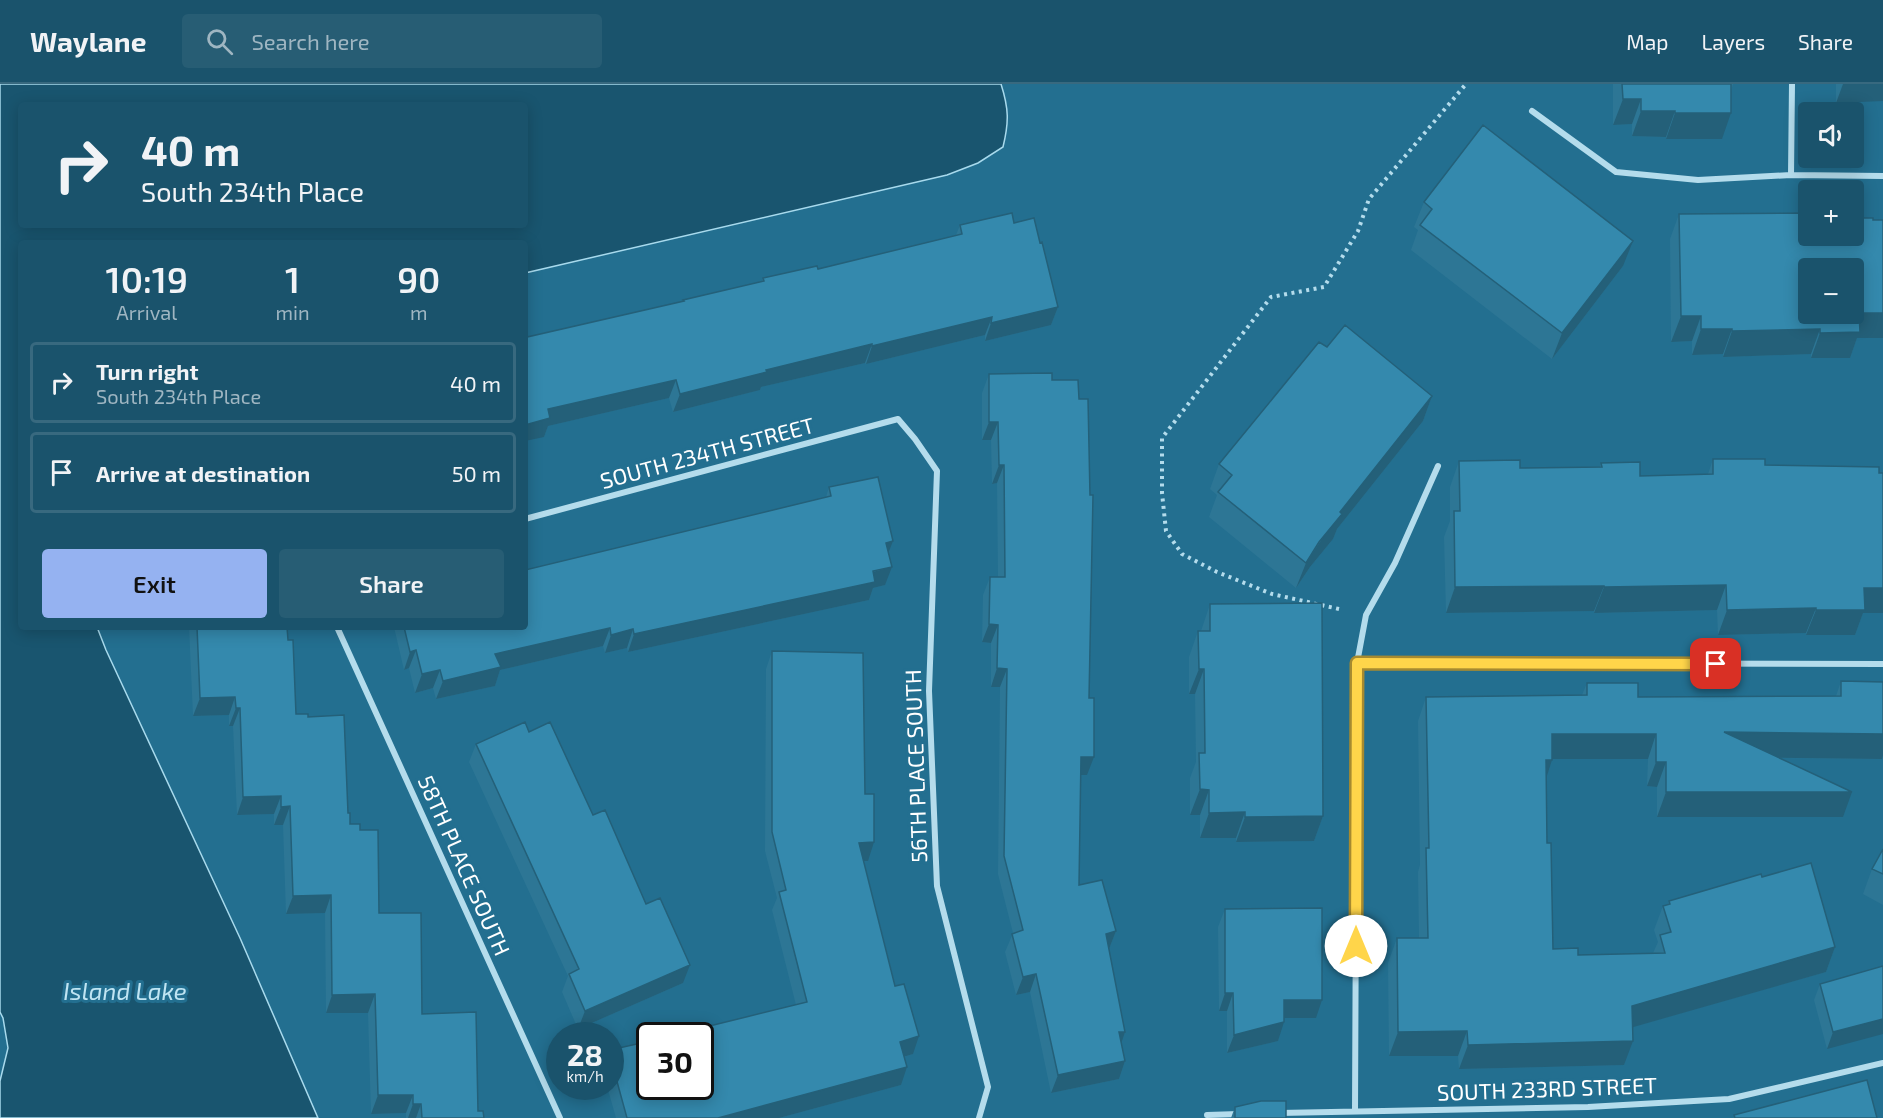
<!DOCTYPE html>
<html lang="en">
<head>
<meta charset="utf-8">
<style>
  :root { --surface:#1a536c; --page:#275d74; --text:#f1f3f6; --muted:#9fb6c2; --line:#38697f; --accent:#95b2f1 }
  body { margin:0; font-family:"Exo 2",sans-serif; background:var(--page); color:var(--text); height:100vh; display:flex; flex-direction:column; font-size:22px; white-space:nowrap }
  * { box-sizing:border-box; margin:0 }
  p { font-size:20px; color:var(--muted) }
  .icon { flex:none; width:33px; height:33px; fill:none; stroke:currentColor; stroke-width:2; stroke-linecap:round; stroke-linejoin:round }
  .map { position:relative; flex:1; overflow:hidden }
  .drawer { position:absolute; left:18px; top:156px; width:510px; height:390px; display:flex; flex-direction:column; background:var(--surface); border-radius:6px; box-shadow:0 3px 15px #0003 }
  .drawer>* { flex:none }
  .hud { position:absolute; left:18px; top:18px; width:510px; height:126px; border-radius:6px; box-shadow:0 3px 15px #0003; background:#1a536c; color:var(--text); overflow:hidden }
  .tools { position:absolute; left:1798px; top:18px; display:grid; gap:12px }
  .tools a { display:grid; place-items:center; width:66px; height:66px; border-radius:6px; background:var(--surface); box-shadow:0 3px 15px #0003; font-size:30px }
  .speed { position:absolute; left:546px; top:938px; display:flex; gap:12px; font-size:30px; font-weight:700; text-align:center }
  .speed>* { display:grid; place-content:center; width:78px; height:78px; border-radius:50%; background:var(--surface); box-shadow:0 3px 15px #0003; line-height:1 }
  .speed small { font-size:15px; font-weight:400 }
  .speed .limit { border:3px solid #111; border-radius:9px; background:#fff; color:#111 }
  .pin { position:absolute; display:grid; place-items:center; width:51px; height:51px; color:#fff; margin:-26px; border-radius:12px; box-shadow:0 3px 9px #0006 }
  .me { position:absolute; width:66px; margin:-33px; rotate:0deg; stroke-linejoin:round; filter:drop-shadow(0 0 4px #0008) }
  .turn { display:flex; align-items:center; gap:21px; height:126px; padding:0 24px; font-size:27px }
  .turn .icon { width:78px; height:78px; stroke-width:2.5 }
  .turn b { display:block; font-size:42px; line-height:51px }
  .eta { display:flex; justify-content:space-evenly; align-items:center; height:102px; text-align:center }
  .eta b { font-size:36px; font-weight:600; line-height:42px }
  .action { display:flex; gap:12px; margin-top:auto; padding:12px 24px }
  .action a { flex:1; height:69px; border-radius:6px; background:var(--accent); color:#111; font-size:24px; font-weight:600; line-height:69px; text-align:center }
  .action a+a { background:var(--page); color:var(--text) }
  ul { padding:0; list-style:none }
  li { display:flex; align-items:center; gap:18px; height:81px; margin:0 12px 9px; padding:0 12px; border:3px solid var(--line); border-radius:6px }
  li div { flex:1 }
  li b { display:block; font-size:22px }
  li em { font-style:normal }
  header { display:flex; align-items:center; gap:36px; box-sizing:border-box; height:84px; padding:0 30px; background:var(--surface); border-bottom:2px solid var(--line) }
  header strong { font-size:28px }
  nav { display:flex; gap:33px; margin-inline-start:auto; font-size:21px }
  .search { width:420px; height:54px; background:var(--page); display:flex; align-items:center; gap:15px; box-sizing:border-box; padding:0 21px; border-radius:6px; color:var(--muted); font-size:22px }
  .map>svg:first-child { display:block }
</style>
</head>
<body>
<header>
<strong>Waylane</strong>
<div class="search"><svg class="icon" aria-label="search" viewBox="0 0 24 24"><circle cx="10" cy="10" r="6"/><path d="M15 15l6 6"/></svg>Search here</div>
<nav><a>Map</a><a>Layers</a><a>Share</a></nav>
</header>
<div class="map">
<svg width="1883" height="1034" viewBox="0 0 1883 1034">
  <rect width="100%" height="100%" fill="#236f90"/>
  <path fill="#19556f" stroke="#a8daed" stroke-width="1.5" fill-rule="evenodd" d="M0 0H1001C1009 25 1009 38 1003 63L978 79 947 91 525 189V159H21V543H97L106 566 240 854 318 1034H0V997L8 964 3 934 0 928ZM21 21H525V141H21Z"/>
  <g fill="none" stroke-linecap="round" stroke-linejoin="round">
    <path stroke="#b4dcec" stroke-width="4" stroke-dasharray="3 4.5" stroke-linecap="butt" d="M1339 525 1272 510 1217 488 1182 470 1166 447 1162 409V354L1271 213 1324 203 1358 147 1369 115 1466 0"/>
    <path stroke="#b4dcec" stroke-width="6" d="M1532 27 1616 88 1698 96 1791 91 1883 92
      M1791 91 1792 0
      M525 435 898 335 915 355 937 387 929 607 937 802 988 1003 979 1034
      M337 543 560 1034
      M1357 579 1883 580
      M1355 1027 1357 579 1366 531 1395 479 1438 382
      M1279 1029 1588 1023 1729 1015 1883 979
      M1207 1031 1239 1030"/>
  </g>
  <path fill="#2d7695" d="M1613 0H1733L1731 7 1722 55H1666V53L1632 52V40L1613 41Z
    M1836 0H1883L1836 19Z
    M1424 118 1623 182 1552 275 1411 166 1418 146 1414 143Z
    M1679 130 1857 254 1850 274H1811V270L1723 273V270L1692 271V257L1671 258 1670 155Z
    M1014 139 1040 159 1058 223 1051 241 985 257V251L866 280 865 279 761 303 760 306 673 328 669 314 548 342 544 353 527 253 683 217V216L762 197 763 194 818 185 956 151 960 141Z
    M1327 263 1432 312 1423 337 1337 445 1333 455 1310 483 1296 504 1209 433 1217 411 1210 405 1219 380Z
    M989 290 1052 296 1087 691H1081L1079 801 1116 847 1109 865 1125 948 1121 958 1125 977 1119 995 1051 1009 1030 908 1016 911 1005 868 1013 849 998 790 1000 603H991V559L982 558 983 511 990 493H998L997 399 992 400 991 356H982V309Z
    M1713 375 1765 381 1883 389V529H1863L1855 551H1806V549L1718 551 1717 526 1594 529V527L1446 529 1444 453 1450 437V403L1459 377 1520 384 1600 383 1601 379 1640 392 1708 390Z
    M829 403 888 469 885 501 873 504 869 516 628 568 627 564 605 569 603 562 500 586 495 602 436 615 433 604 415 609 409 584 404 586 394 543H525L826 413Z
    M1210 520 1323 732 1314 757 1236 758V754H1200V731H1190V694L1196 678 1195 610H1189V573L1198 547H1201Z
    M189 543H287L296 630 308 633 348 729 350 740 360 746 379 829 422 930 478 1027 484 1034H406V1029L371 1030 368 929H326L325 829 286 830 283 741H274V730L237 731 233 642H229V631L193 632Z
    M772 567 865 710 868 777H864L913 970 904 973 901 1001 779 1034H616L607 1002H610V966L796 921 772 826 777 814 765 767 766 585Z
    M1841 597 1882 675 1778 674 1843 733H1657V703L1647 702 1648 675H1552L1546 693 1547 759 1553 865 1578 871 1653 869 1658 858 1654 846 1663 822 1668 821 1669 817 1762 793 1835 863 1826 888 1632 943 1624 981 1459 985 1458 972H1389L1388 879 1397 854H1419L1418 788 1420 781 1418 637 1426 613 1582 611 1587 599 1638 613 1836 612Z
    M529 648 593 731 646 820 683 899 578 945 562 908 568 892 469 678 476 660Z
    M1883 765V821L1863 810 1872 785Z
    M1225 825 1316 934H1284L1278 957 1227 969V927H1219L1218 843Z
    M1883 882 1827 965 1814 916 1820 900Z
    M1235 1023 1286 1034H1231Z"/>
  <path fill="#246079" d="M1843 0H1883V17L1836 19Z
    M1623 15H1641L1632 40 1613 41Z
    M1641 27H1675L1666 53 1632 52Z
    M1675 29H1731L1722 55H1666Z
    M1633 157 1623 182 1552 275 1562 249Z
    M1058 223 1051 241 985 257 991 239Z
    M1859 229H1883V254H1857L1850 274H1811L1820 249Z
    M1681 232H1701L1692 257 1671 258Z
    M992 233 985 251 866 280 872 262Z
    M1701 245H1732L1723 270 1692 271Z
    M1820 245 1811 270 1723 273 1732 247Z
    M872 260 865 279 761 303 760 306 673 328 680 310 766 286Z
    M676 296 669 314 548 342 544 353 525 357V341L548 325Z
    M1432 312 1423 337 1337 445 1333 455 1310 483 1296 504 1306 479 1340 428Z
    M989 338H998L991 356H982Z
    M999 381H1004L997 399 992 400Z
    M893 457 886 475V459Z
    M892 483 885 501 873 504 869 516 628 568 634 550Z
    M1726 501 1717 526 1594 529 1604 503Z
    M1604 502 1594 527 1446 529 1455 503Z
    M1864 504H1883V529H1863L1855 551H1806L1816 526Z
    M1816 524 1806 549 1718 551 1727 526Z
    M989 540 998 541 991 559 982 558Z
    M610 544 603 562 500 586 495 602 436 615 443 597 495 570Z
    M633 545 627 564 605 569 611 551Z
    M416 566 409 584 404 586 410 568Z
    M997 584 1007 585 1000 603H991Z
    M1199 585H1204L1195 610H1189Z
    M440 586 433 604 415 609 422 590Z
    M235 613 229 631 193 632 200 614Z
    M236 624H240L233 642H229Z
    M1724 648 1883 650V671L1882 675 1715 673Z
    M1552 650H1656L1648 675H1543Z
    M1081 673H1094L1087 691H1075Z
    M1546 676H1552L1544 701Z
    M1656 678H1666L1657 703 1647 702Z
    M1200 705 1209 706 1200 731H1190Z
    M1666 708H1852L1843 733H1657Z
    M281 712 274 730 237 731 243 713Z
    M290 722 283 741H274L281 723Z
    M1245 728 1236 754H1200L1209 729Z
    M1323 732 1314 757 1236 758 1245 733Z
    M874 758 868 777H853L859 759Z
    M331 811 325 829 286 830 293 812Z
    M1116 847 1109 865 1099 869 1106 850Z
    M1835 863 1826 888 1623 946 1632 922Z
    M690 881 683 899 578 945 585 927Z
    M1036 890 1030 908 1016 911 1023 893Z
    M1225 909H1233L1227 927H1219Z
    M375 910 368 929H326L332 911Z
    M1284 916H1322L1316 934H1277Z
    M1883 935V950L1827 965 1833 948Z
    M1284 938 1278 957 1227 969 1234 951Z
    M1467 947 1458 972H1389L1398 948Z
    M1119 948H1125L1119 966Z
    M919 952 913 970 893 976 900 958Z
    M1633 957 1624 981 1459 985 1468 961Z
    M1125 977 1119 995 1051 1009 1058 991Z
    M907 983 901 1001 779 1034H718Z
    M378 1011H413L406 1029 371 1030Z
    M413 1020H421L416 1034H408Z"/>
  <path fill="#3489ad" stroke="#246079" stroke-width="1.5" fill-rule="evenodd" d="M1622 0H1731V29H1675V27H1641V15H1623Z
    M1483 41 1633 157 1562 249 1420 141 1432 125 1424 118Z
    M1012 129 1014 139 1034 134 1040 159 1042 158 1058 223 991 239 992 233 872 262V260L766 286 767 288 680 310 676 296 548 325 550 334 525 341V250L526 249 527 253 684 217 683 216 764 197 763 194 817 182 818 185 962 150 960 141Z
    M1809 129V152H1854V134H1873V136H1883V229H1859L1860 248 1820 249V245L1732 247V245H1701V232H1681L1679 130ZM1809 184H1854V230H1809Z
    M1345 241 1432 312 1340 428 1342 430 1319 458 1306 479 1218 408 1232 391 1219 380 1319 258 1327 263Z
    M1052 289V296H1078L1079 315H1088L1090 411H1093L1089 614H1094V673H1081L1079 801 1102 796 1116 847 1106 850 1125 948H1119L1125 977 1058 991 1036 890 1023 893 1012 850 1023 846 1004 772 1007 585 997 584 998 541 989 540 990 493H1005L1004 381H999L998 338H989V290Z
    M1713 375H1765V381L1879 383V389H1883V504H1864L1865 526H1816V524L1727 526 1726 501 1604 503V502L1455 503 1454 427H1460L1459 377 1520 376V384L1602 383 1601 379 1640 378V392L1713 390Z
    M878 393 893 457 886 459 892 483 873 487 875 498 634 550 633 545 611 551 610 544 495 570 501 583 443 597 440 586 422 590 416 566 410 568 404 543H525V486L831 412 829 403Z
    M1322 519 1323 732 1245 733V728L1209 729V706L1200 705 1199 669H1205L1204 585H1199L1198 547H1210V520Z
    M197 543H287L288 556H293L296 630H308V633L344 631 348 729H350V740H360V746H378L379 829H421L422 930 476 928 478 1027H483L484 1034H422L421 1020H413V1011H378L375 910 332 911 331 811 293 812 290 722 281 723V712L243 713 240 624H236L235 613 200 614Z
    M772 567 863 569 865 710H874V758L859 759 895 902 904 900 919 952 900 958 907 983 718 1034H627L610 972V966L650 957V1002H700V951H673L807 918 779 808 786 806 772 748Z
    M1841 597 1883 598V650L1724 648 1852 708H1666V678H1656V650H1552V676H1546L1547 759H1551L1553 865 1578 864V871L1665 869 1660 851 1671 848 1663 822 1670 820 1669 817 1761 790 1762 793 1811 779 1835 863 1632 922 1633 957 1468 961 1467 947 1398 948 1397 854H1428L1426 764H1429L1426 613 1587 611V599H1638V613L1841 612Z
    M525 638 529 648 550 638 593 731 605 726 646 820 660 814 690 881 585 927 569 890 579 885 476 660Z
    M1883 765V790L1872 785Z
    M1322 824V916H1284V938L1234 951 1233 909H1225V825Z
    M1883 882V935L1833 948 1820 900Z
    M1867 996 1877 1034H1735L1734 1031Z
    M1261 1017H1286V1034H1235V1023Z"/>
  <g fill="none" stroke-linecap="round" stroke-linejoin="round">
    <defs>
      <path id="route" d="M1356 862 1357 579 1716 580"/>
    </defs>
    <use href="#route" stroke="#a68a30" stroke-width="15"/>
    <use href="#route" stroke="#ffd54a" stroke-width="10"/>
  </g>
  <g text-anchor="middle" dominant-baseline="central" stroke-width="6" stroke-linejoin="round" paint-order="stroke">
    <g font-size="22" fill="#fff" stroke="#236f90">
      <text transform="translate(707 368) rotate(-15)">SOUTH 234TH STREET</text>
      <text transform="translate(915 682) rotate(-92)">56TH PLACE SOUTH</text>
      <text transform="translate(465 781) rotate(66)">58TH PLACE SOUTH</text>
      <text transform="translate(1547 1004) rotate(-2)">SOUTH 233RD STREET</text>
    </g>
    <g font-size="24" font-style="italic" fill="#c0e5f3" stroke="#236f90">
      <text x="125" y="906">Island Lake</text>
    </g>
  </g>
</svg>
<div class="tools">
<a><svg class="icon" aria-label="sound" viewBox="0 0 24 24"><path d="M4 9h4l5-4v14l-5-4H4zM17 9q2 3 0 6"/></svg></a>
<a>+</a>
<a>−</a>
</div>
<div class="speed"><div>28<small>km/h</small></div><div class="limit">30</div></div>
<div class="pin" style="left:1716px;top:580px;background:#d93025"><svg class="icon" aria-label="arrive" viewBox="0 0 24 24"><path d="M6 21V4h12l-3 4 3 4H6"/></svg></div>
<svg class="me" style="left:1356px;top:862px" viewBox="-20 -20 40 40"><circle r="19" fill="#fff"/><path d="M0-13L10 11 0 6-10 11z" fill="#ffd54a"/></svg>
<div class="hud">
<div class="turn"><svg class="icon" aria-label="right" viewBox="0 0 24 24"><path d="M7 20v-9h11M14 6l5 5-5 5"/></svg><div><b>40 m</b>South 234th Place</div></div>
</div>
<section class="drawer">
<div class="eta">
<div><b>10:19</b><p>Arrival</p></div>
<div><b>1</b><p>min</p></div>
<div><b>90</b><p>m</p></div>
</div>
<ul>
<li><svg class="icon" aria-label="right" viewBox="0 0 24 24"><path d="M7 20v-9h11M14 6l5 5-5 5"/></svg><div><b>Turn right</b><p>South 234th Place</p></div><em>40 m</em></li>
<li><svg class="icon" aria-label="arrive" viewBox="0 0 24 24"><path d="M6 21V4h12l-3 4 3 4H6"/></svg><div><b>Arrive at destination</b></div><em>50 m</em></li>
</ul>
<div class="action"><a>Exit</a><a>Share</a></div>
</section>
</div>
</body>
</html>
